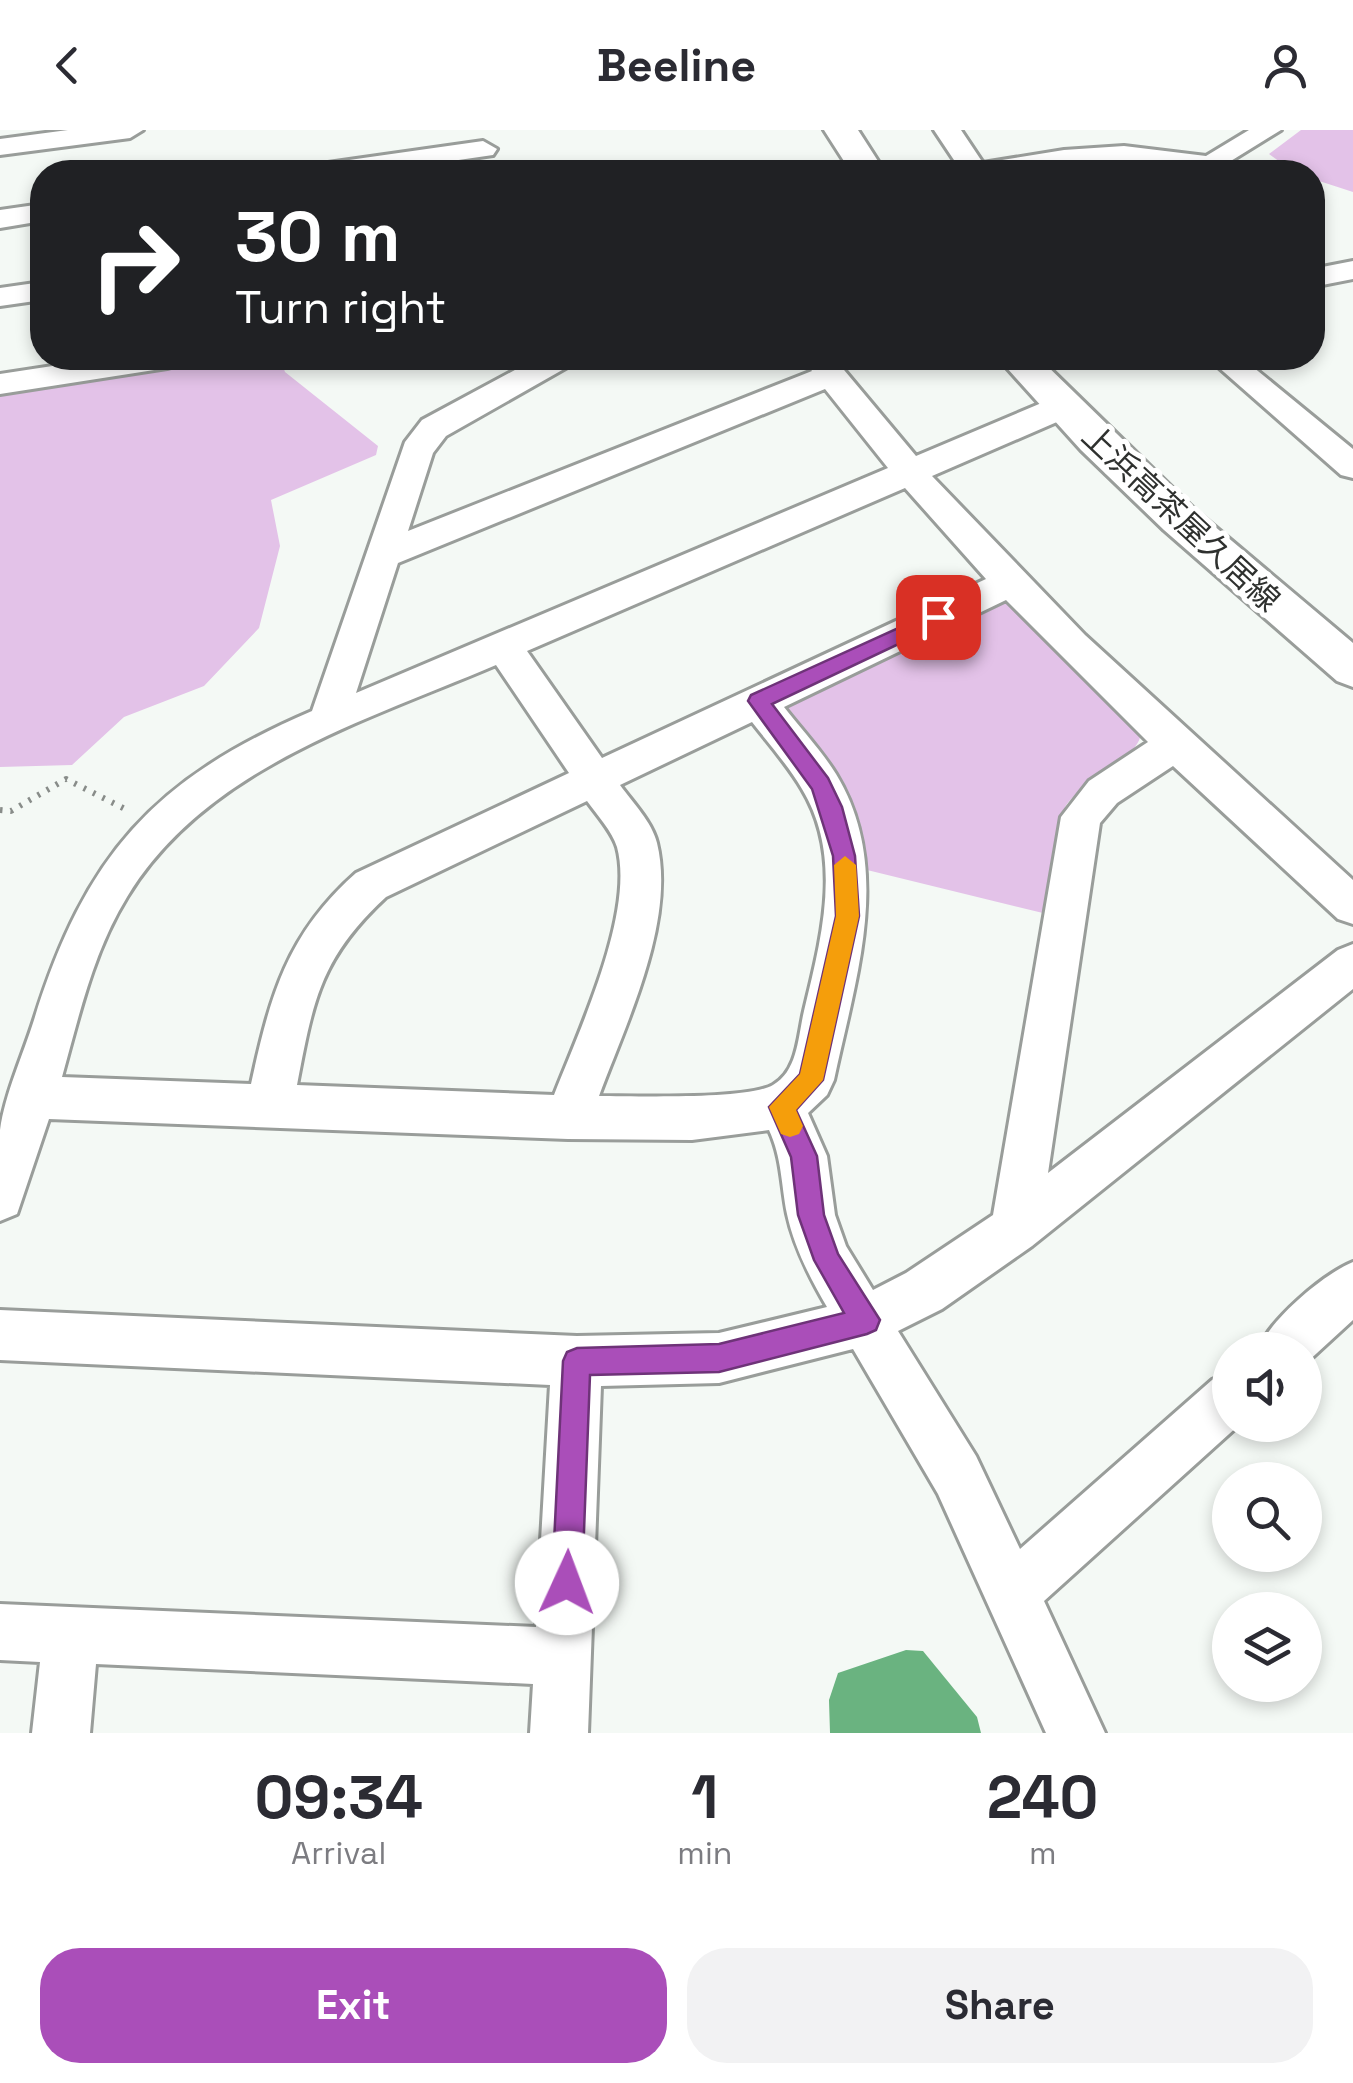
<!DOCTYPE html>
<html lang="en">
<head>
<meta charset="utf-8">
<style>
  :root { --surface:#fff; --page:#f2f2f3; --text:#2b2b33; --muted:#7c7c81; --accent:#aa4eb9 }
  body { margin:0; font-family:"Space Grotesk","Noto Sans JP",sans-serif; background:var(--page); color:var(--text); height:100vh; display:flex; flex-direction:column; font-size:38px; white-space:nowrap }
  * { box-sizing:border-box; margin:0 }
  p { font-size:32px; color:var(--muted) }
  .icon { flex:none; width:55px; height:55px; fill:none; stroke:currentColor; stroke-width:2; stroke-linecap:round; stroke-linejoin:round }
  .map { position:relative; height:1603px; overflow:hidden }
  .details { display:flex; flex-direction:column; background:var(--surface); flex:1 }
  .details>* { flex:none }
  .banner { position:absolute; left:30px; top:30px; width:1295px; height:210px; border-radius:40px; box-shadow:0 5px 15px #0003; background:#202124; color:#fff; overflow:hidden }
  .tools { position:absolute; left:1212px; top:1202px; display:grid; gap:20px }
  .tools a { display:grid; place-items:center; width:110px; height:110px; border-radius:50%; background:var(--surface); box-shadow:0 5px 15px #0003; font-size:50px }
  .pin { position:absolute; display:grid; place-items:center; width:85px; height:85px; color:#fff; margin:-42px; border-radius:20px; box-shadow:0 5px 15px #0006 }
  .me { position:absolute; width:110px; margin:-55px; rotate:2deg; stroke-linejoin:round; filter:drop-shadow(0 0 8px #0008) }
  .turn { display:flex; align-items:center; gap:35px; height:210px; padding:0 40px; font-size:45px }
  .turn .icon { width:130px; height:130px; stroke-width:2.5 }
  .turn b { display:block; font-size:70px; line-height:85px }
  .eta { display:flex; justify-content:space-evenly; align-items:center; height:170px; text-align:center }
  .eta b { font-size:60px; font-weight:700; line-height:70px }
  .primary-button { display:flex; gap:20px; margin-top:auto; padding:20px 40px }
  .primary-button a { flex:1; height:115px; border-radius:40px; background:var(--accent); color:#fff; font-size:40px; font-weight:700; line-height:115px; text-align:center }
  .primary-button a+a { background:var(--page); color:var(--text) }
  header { display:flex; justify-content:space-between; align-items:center; height:130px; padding:0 40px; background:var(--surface); font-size:45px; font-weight:700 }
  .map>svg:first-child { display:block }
</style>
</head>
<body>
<header><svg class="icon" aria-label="back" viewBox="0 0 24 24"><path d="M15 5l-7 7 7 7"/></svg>Beeline<svg class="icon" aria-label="person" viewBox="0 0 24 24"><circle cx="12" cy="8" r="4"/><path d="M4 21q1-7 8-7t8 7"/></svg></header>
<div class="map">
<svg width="1353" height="1603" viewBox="0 0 1353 1603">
  <rect width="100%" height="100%" fill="#f4f9f5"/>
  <path fill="#e3c2e8" d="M1301 0H1353V62L1313 49 1312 42H1294L1269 24Z
    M221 228H280L285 242 378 316 376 325 271 370 280 416 259 498 204 556 124 587 72 635 0 637V263Z
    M995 471 1015 475 1141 602C1141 628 1080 652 1065 677L1047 784 863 739 846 664 788 579 791 572Z"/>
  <path fill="#6ab380" d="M906 1520 923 1521 977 1587 981 1603H830L829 1570 838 1543Z"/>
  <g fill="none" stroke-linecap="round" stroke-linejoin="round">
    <defs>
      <path id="minor" d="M68 0H143L130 8 0 25V9Z
        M934 0H961L983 33 1064 20 1124 16 1206 26 1249 0H1281L1213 42 1124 32 1020 42H962Z
        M483 11 497 19 493 25 376 42H307L321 34Z
        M42 74V91L0 98V80Z
        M1353 131V149L1312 157V139Z
        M42 152V170L0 176V158Z
        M105 228H183L178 235 167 238 0 264V244Z
        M537 228H576L571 235 446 306 433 323 408 401 812 241 803 228H834L916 326 1051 269 1062 266 1073 269 1078 277 1073 285 932 346 1085 505 1353 750V794L1338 789 1173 636 1117 673 1100 693 1048 1043 1338 820 1353 814V859L1032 1116 942 1179 898 1201 976 1326 1020 1419 1212 1250 1230 1242V1295H1239L1044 1471 1105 1603H1046L938 1364 853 1219 719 1253 601 1256 588 1603H530L533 1554 96 1534 90 1603H32L40 1532 0 1530V1474L536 1497 550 1255 0 1230V1180L577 1206 719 1203 827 1177C810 1148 794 1117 787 1084 781 1054 782 1028 769 1000L692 1010 568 1009 49 989 17 1084 0 1091C0 1062 0 1029 0 1000 5 964 23 925 34 890 85 726 153 649 312 581L405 312 422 290ZM825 259 888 338 356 563 398 433ZM905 358 986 449 602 628 527 521ZM1006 470 1148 612 1089 651 1061 687 993 1085 906 1143 873 1160 846 1116 835 1085 827 1026 808 983 827 965 834 950C855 850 894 739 836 644 821 620 801 599 784 577ZM496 535 569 643 356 743C287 804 270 866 251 954L62 947C79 886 93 822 127 767 205 638 365 591 496 535ZM752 592C769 614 788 635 802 659 844 728 821 809 804 881 798 906 798 941 773 955 747 970 633 966 599 966 626 893 676 791 657 713 652 692 633 673 620 655ZM587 671C597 685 612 701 617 717 635 783 578 903 554 965L297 955C313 871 320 828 386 767Z
        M1208 228H1242L1353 319V348L1341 345Z
        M1353 1132V1190L1305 1234V1220H1258C1270 1190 1322 1145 1353 1132Z"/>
      <path id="major" d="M824 0H858L885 42H851Z
        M998 228H1039L1194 379 1353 513V557L1337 551 1164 400 1081 320Z"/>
    </defs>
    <use href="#minor" stroke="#999d9a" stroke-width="6"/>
    <use href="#major" stroke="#999d9a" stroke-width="6"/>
    <path stroke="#888c89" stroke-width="6" stroke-dasharray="2.5 8" stroke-linecap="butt" d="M0 680 11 681 66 649 127 680"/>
    <use href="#minor" fill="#fff" fill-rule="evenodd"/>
    <use href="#major" fill="#fff" fill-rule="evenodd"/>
  </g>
  <path fill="#aa4eb9" stroke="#6e3378" stroke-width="2.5" d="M938 480 948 487 945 492 772 574 828 648 842 677 855 726 859 786 823 950 796 980 817 1026 824 1085 838 1124 880 1190 876 1200 867 1204 719 1242 590 1245 582 1453 577 1464 567 1468 557 1464 552 1453 563 1231 567 1222 577 1218 719 1214 844 1183 814 1130 798 1085 791 1027 769 977 800 944 836 786 833 726 812 659 748 571 751 565Z"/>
  <path fill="#f59e0b" d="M845 726 856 735 859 786 823 950 796 980 803 996 799 1004 790 1007 781 1004 769 977 800 944 836 786 834 735Z"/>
  <g text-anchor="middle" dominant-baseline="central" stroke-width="10" stroke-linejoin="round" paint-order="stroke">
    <g font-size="32" fill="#2f312f" stroke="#fff">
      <text transform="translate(1181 388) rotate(43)">上浜高茶屋久居線</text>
    </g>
  </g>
</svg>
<div class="tools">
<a><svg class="icon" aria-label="sound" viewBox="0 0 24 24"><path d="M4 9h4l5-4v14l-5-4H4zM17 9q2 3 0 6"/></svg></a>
<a><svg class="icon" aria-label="search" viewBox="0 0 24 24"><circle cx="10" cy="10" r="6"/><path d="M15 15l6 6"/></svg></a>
<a><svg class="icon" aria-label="layers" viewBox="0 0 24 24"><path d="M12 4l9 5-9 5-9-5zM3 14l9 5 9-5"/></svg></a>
</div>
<div class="pin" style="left:938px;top:487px;background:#d93025"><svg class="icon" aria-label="arrive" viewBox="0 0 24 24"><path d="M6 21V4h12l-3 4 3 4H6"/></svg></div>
<svg class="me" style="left:567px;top:1453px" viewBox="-20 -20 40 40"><circle r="19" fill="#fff"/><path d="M0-13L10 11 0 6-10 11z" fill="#aa4eb9"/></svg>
<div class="banner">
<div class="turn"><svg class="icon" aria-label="right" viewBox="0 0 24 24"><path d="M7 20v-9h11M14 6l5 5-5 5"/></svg><div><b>30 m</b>Turn right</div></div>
</div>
</div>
<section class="details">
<div class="eta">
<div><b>09:34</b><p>Arrival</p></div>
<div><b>1</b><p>min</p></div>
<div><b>240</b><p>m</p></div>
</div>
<div class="primary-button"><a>Exit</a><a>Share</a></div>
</section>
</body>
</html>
